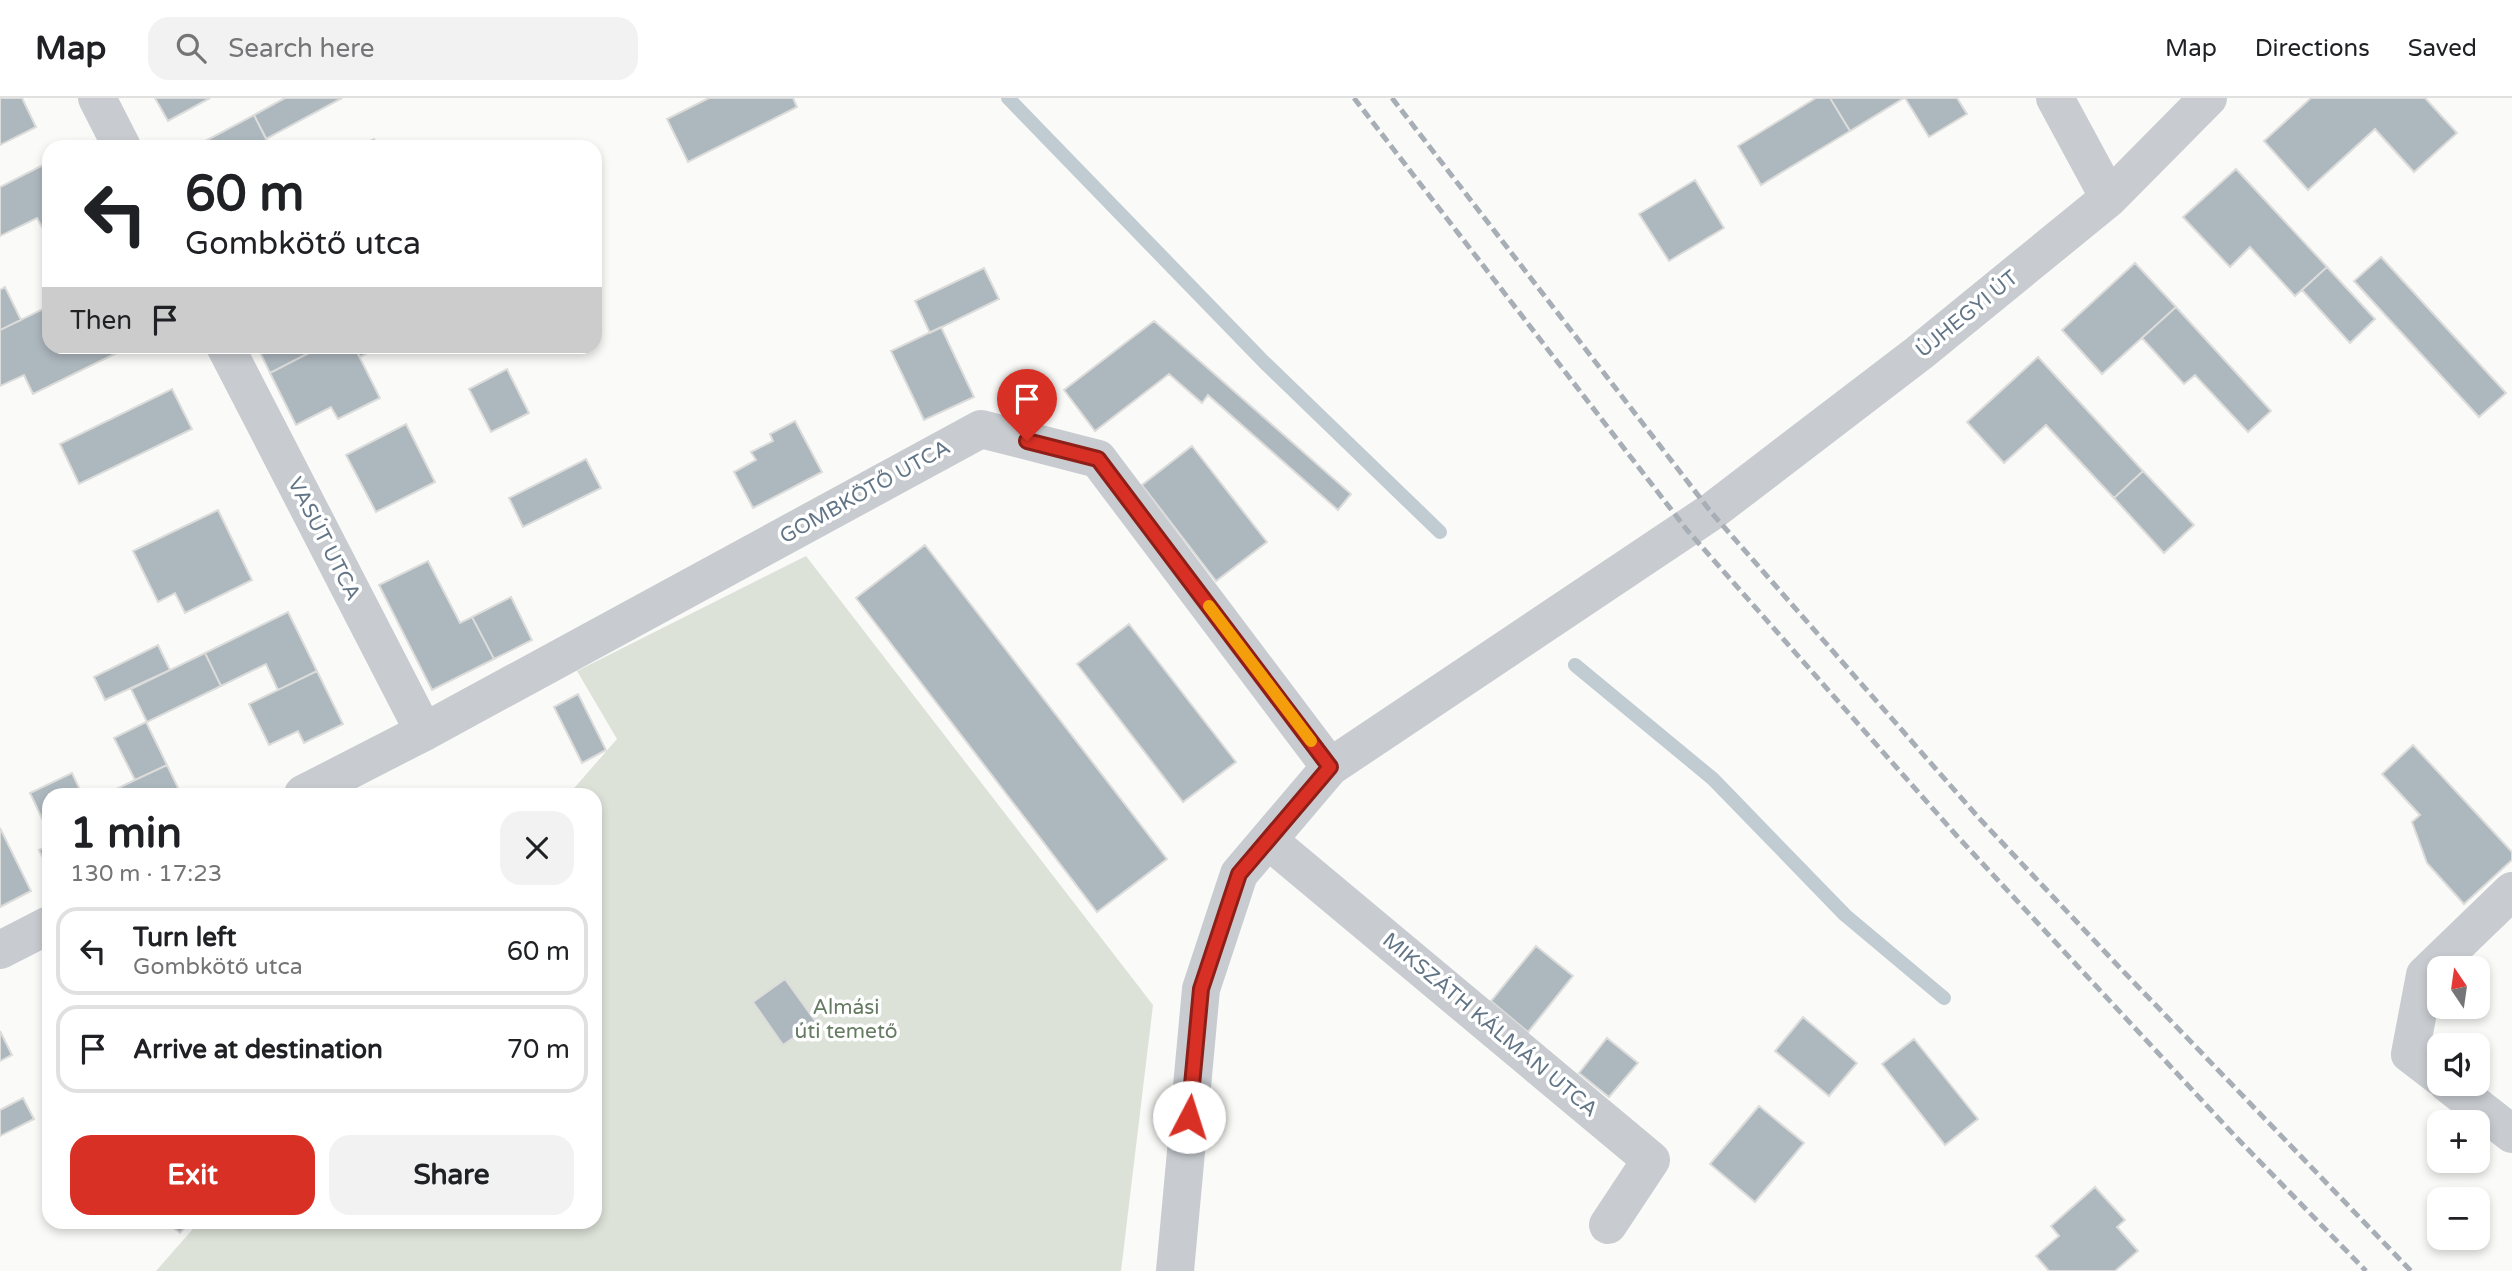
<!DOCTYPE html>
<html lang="en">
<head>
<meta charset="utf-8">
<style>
  :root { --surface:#fff; --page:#f2f2f2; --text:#202124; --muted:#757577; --line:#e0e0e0; --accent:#d93025 }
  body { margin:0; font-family:"Varela Round",sans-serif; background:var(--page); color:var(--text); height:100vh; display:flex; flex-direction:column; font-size:26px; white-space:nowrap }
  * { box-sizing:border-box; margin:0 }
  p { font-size:23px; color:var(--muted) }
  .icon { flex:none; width:38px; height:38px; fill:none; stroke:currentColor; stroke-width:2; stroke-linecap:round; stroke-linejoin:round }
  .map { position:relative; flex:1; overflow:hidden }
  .details { position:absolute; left:42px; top:690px; width:560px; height:441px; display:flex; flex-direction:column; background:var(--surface); border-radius:21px; box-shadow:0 4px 10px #0003 }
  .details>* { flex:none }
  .hud { position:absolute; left:42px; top:42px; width:560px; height:214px; border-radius:21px; box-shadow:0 4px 10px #0003; background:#fff; color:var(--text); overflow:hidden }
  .needle { width:46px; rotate:347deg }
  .controls { position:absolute; left:2427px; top:858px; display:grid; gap:14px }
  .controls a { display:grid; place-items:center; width:63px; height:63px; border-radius:14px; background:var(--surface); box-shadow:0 4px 10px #0003; font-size:35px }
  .pin { position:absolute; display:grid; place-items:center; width:60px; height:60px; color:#fff; margin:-72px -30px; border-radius:50% 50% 50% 0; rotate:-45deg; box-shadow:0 0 7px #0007 }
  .pin .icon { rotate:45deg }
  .me { position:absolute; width:77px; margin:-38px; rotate:5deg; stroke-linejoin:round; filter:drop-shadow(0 0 5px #0008) }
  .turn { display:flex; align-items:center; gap:24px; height:147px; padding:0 28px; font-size:32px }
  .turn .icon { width:91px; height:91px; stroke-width:2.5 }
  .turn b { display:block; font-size:49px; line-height:60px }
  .then { display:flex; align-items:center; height:66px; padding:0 28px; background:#0003; gap:14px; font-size:26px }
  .round { display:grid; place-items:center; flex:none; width:74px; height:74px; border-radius:21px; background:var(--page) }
  .summary { display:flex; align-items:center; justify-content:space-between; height:119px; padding:0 28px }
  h1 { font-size:42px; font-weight:700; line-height:52px }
  .button { display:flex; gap:14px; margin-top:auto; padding:14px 28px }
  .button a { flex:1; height:80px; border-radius:21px; background:var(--accent); color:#fff; font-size:28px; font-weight:700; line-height:80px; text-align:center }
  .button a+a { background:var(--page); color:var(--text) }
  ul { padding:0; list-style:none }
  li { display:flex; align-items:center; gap:21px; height:88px; margin:0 14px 10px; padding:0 14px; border:4px solid var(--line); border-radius:21px }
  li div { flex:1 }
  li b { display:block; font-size:26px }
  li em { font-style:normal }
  header { display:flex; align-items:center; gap:42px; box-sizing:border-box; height:98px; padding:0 35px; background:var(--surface); border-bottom:2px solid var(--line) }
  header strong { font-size:33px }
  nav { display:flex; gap:38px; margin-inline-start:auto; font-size:24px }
  .search { width:490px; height:63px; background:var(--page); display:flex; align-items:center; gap:18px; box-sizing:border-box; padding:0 24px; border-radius:21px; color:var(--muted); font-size:26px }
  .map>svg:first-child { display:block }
</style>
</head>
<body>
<header>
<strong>Map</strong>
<div class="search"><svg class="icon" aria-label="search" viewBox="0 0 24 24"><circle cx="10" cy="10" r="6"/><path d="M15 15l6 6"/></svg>Search here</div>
<nav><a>Map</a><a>Directions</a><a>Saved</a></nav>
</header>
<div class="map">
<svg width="2512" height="1173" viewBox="0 0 2512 1173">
  <rect width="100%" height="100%" fill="#fafaf8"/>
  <path fill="#dce2d8" d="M806 458 1153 907 1121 1173H156L199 1124H595V696H569L617 641 577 573Z"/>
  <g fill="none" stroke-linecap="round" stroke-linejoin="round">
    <path stroke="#c0ccd1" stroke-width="14" d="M1008 0 1264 264 1440 434
      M1575 567 1713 681 1845 817 1944 900"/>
  </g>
  <path fill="#adb7be" stroke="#dcdcda" stroke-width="2" d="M0 0H22L36 29 0 47Z
    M155 0H210L168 23Z
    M285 0H342L266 41 254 17Z
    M709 0H793L797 9 688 64 667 21Z
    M1816 0H1830L1850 33 1761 87 1738 48Z
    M1830 0H1904L1850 33Z
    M1905 0H1957L1967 16 1929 39Z
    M2311 0H2425L2457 35 2414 74 2375 31 2308 92 2264 43Z
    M254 17 270 48 194 49Z
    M374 41 378 49H358Z
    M49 64V142L37 120 0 138V89Z
    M2236 71 2327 169 2295 198 2250 149 2230 169 2183 119Z
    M1695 82 1724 130 1669 163 1639 116Z
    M2381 159 2506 295 2479 319 2354 183Z
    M2135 165 2176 209 2102 276 2062 232Z
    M2327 169 2375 221 2350 245 2302 192Z
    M984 170 999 201 930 235 915 203Z
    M5 189 21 222 0 232V192Z
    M49 208V248H131L33 296 24 277 0 288V232Z
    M2176 209 2271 313 2248 334 2195 277 2184 286 2142 240Z
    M1154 223 1351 396 1338 412 1208 297 1202 305 1169 276 1095 333 1064 292Z
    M941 229 974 299 924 322 891 253Z
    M257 248H308L311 254 270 275Z
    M322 248H354L380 300 338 321 331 309 296 327 270 275Z
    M354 248H381L360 259Z
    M2038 259 2143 373 2114 400 2046 327 2004 365 1967 324Z
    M507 271 529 315 491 334 469 291Z
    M172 291 192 331 79 386 60 346Z
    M795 323 822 374 753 410 734 374 756 362 751 354 773 343 770 336Z
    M406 326 435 384 376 414 346 357Z
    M1192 348 1267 444 1216 483 1142 387Z
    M586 361 601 390 523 429 509 400Z
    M2143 373 2194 427 2164 455 2114 400Z
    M218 412 252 482 185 515 175 495 158 504 133 453Z
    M925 447 1167 761 1097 814 856 500Z
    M428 463 460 525 472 519 494 561 432 592 379 487Z
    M511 499 532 542 494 561 472 519Z
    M288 514 317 573 278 592 266 566 221 588 205 555Z
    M1129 526 1236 664 1183 704 1077 566Z
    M158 547 170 572 105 602 94 579Z
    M205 555 221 588 147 624 131 591Z
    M317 573 343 626 304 645 298 633 269 647 249 606Z
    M578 596 606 652 582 665 554 609Z
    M146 624 167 667 135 682 114 640Z
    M2413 647 2512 754V762L2464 806 2427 765 2412 724 2420 717 2382 676Z
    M167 667 181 696H106L135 682Z
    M72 675 82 696H49V735L30 695Z
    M0 730 31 793 0 809Z
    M49 747V772L39 752Z
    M1536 848 1573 878 1528 934 1491 903Z
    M785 881 816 924 783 947 753 904Z
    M1803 919 1857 965 1829 998 1775 953Z
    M0 933 12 957 0 963Z
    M1607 940 1638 965 1609 999 1579 975Z
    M1914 941 1978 1021 1945 1047 1882 966Z
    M23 1000 34 1021 0 1038V1012Z
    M1759 1008 1804 1045 1755 1104 1710 1066Z
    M2095 1089 2125 1122 2117 1129 2138 1153 2115 1173H2049L2036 1158 2059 1138 2051 1128Z
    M166 1124H190L180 1135Z"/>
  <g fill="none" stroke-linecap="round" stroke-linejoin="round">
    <path stroke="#c8ccd0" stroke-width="38" d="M97 0 122 49
      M2055 0 2109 100
      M225 248 424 634
      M303 696 424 634 981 331 1098 361 1330 669
      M1268 742 1651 1062 1608 1127
      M0 852 49 827
      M2440 979 2410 956 2425 877 2512 793
      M2447 985 2512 1036
      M1175 1173 1201 891 1239 776 1330 669 1711 414 1919 255 2109 100 2208 0"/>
    <path stroke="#a7aeb5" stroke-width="5" stroke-dasharray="10 5" stroke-linecap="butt" d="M1354 0 1687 432 1957 738 2234 1037 2366 1173
      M1392 0 1711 414 1978 719 2122 872 2411 1173"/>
  </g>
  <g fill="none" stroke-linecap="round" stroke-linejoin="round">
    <defs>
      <path id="route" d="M1027 343 1098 361 1330 669 1239 776 1201 891 1189 1019"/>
    </defs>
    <use href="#route" stroke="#8d1f18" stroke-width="18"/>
    <use href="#route" stroke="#d93025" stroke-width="12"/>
    <path stroke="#f59e0b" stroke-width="12" d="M1209 508 1311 643"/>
  </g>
  <g text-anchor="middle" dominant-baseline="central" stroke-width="7" stroke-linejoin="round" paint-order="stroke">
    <g font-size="21" fill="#627586" stroke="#fff">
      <text transform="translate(1967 216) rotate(-39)">ÚJHEGYI ÚT</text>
      <text transform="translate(865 394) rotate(-29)">GOMBKÖTŐ UTCA</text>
      <text transform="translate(324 441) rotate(63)">VASÚT UTCA</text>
      <text transform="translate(1490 927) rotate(40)">MIKSZÁTH KÁLMÁN UTCA</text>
    </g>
    <g font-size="21" fill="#667c62" stroke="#fff">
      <text x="846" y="909">Almási<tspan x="846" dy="24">úti temető</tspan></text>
    </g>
  </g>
</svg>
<div class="controls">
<a><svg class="needle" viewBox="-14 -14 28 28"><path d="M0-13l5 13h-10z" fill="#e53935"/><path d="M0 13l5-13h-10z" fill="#757577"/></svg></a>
<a><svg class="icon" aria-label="sound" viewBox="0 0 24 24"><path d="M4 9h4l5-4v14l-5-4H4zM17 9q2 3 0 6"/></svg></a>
<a>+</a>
<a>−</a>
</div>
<div class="pin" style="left:1027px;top:343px;background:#d93025"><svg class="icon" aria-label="arrive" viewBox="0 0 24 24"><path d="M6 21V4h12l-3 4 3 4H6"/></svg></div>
<svg class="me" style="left:1189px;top:1019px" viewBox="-20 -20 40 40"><circle r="19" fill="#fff"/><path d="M0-13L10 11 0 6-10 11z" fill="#d93025"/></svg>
<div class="hud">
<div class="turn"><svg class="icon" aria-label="left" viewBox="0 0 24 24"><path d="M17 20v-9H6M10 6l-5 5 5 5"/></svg><div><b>60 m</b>Gombkötő utca</div></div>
<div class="then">Then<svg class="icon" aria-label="arrive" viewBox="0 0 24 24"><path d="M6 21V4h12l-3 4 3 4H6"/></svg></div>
</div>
<section class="details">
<div class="summary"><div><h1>1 min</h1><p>130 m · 17:23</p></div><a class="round"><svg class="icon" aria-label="close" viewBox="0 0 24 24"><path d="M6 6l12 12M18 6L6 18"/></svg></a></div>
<ul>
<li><svg class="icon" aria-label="left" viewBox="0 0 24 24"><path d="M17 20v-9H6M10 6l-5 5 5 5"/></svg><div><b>Turn left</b><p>Gombkötő utca</p></div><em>60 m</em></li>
<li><svg class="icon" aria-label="arrive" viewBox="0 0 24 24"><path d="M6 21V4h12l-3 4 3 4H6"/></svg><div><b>Arrive at destination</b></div><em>70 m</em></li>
</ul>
<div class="button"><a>Exit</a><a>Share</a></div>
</section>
</div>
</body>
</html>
